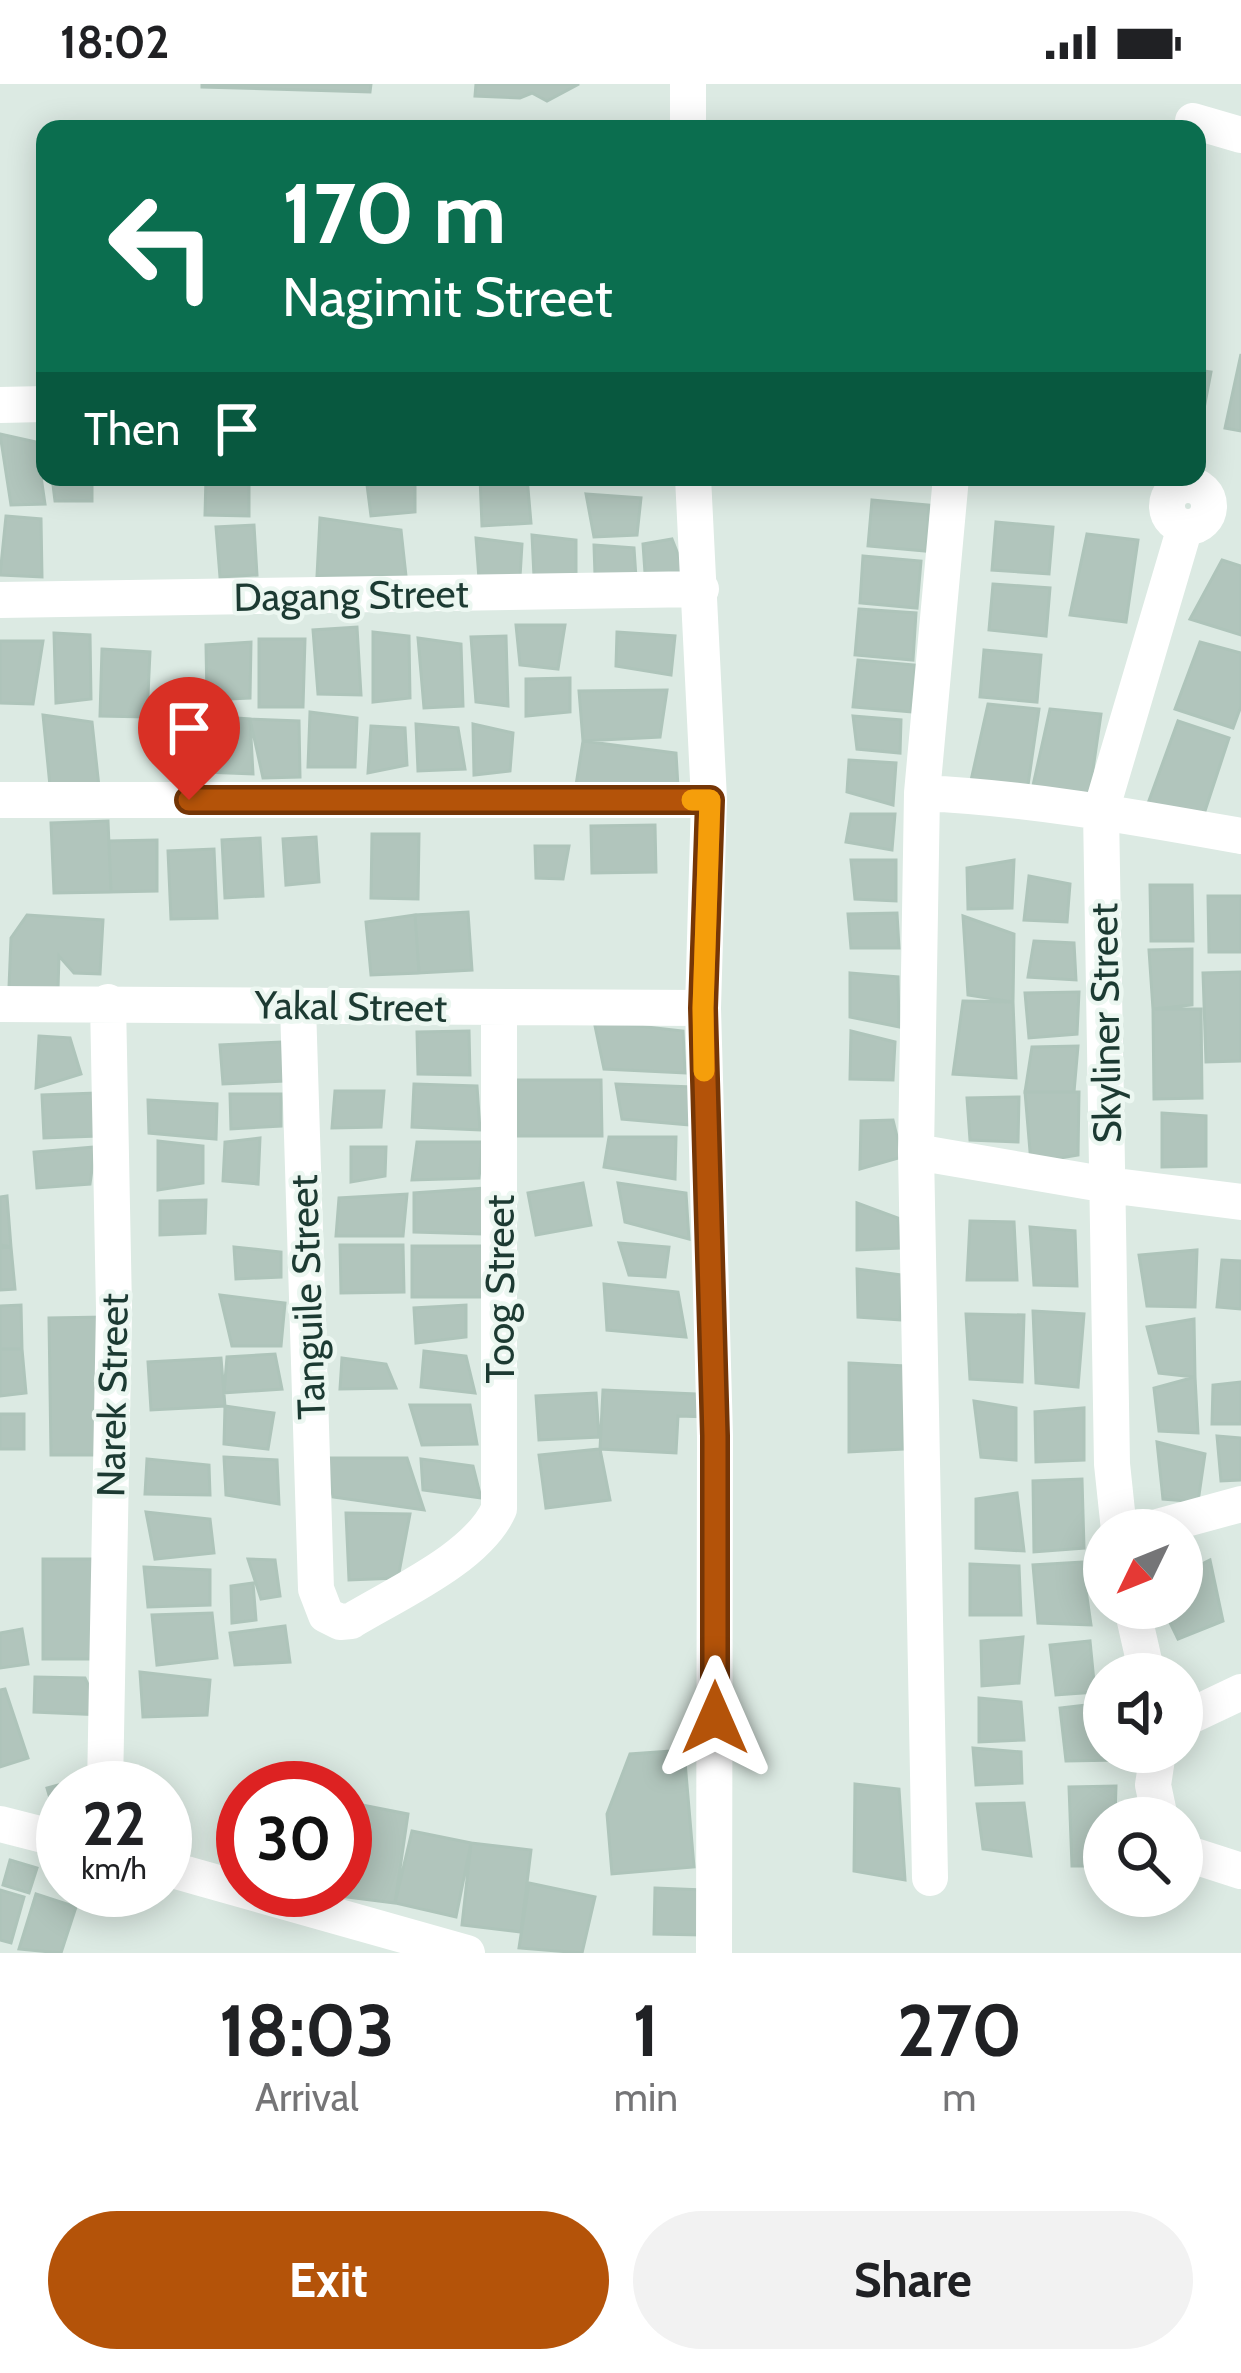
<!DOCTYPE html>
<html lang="en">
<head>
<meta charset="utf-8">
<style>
  :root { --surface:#fff; --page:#f2f2f2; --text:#202124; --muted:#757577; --accent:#b45309 }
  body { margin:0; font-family:Cabin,sans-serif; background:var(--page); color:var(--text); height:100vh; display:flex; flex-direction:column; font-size:45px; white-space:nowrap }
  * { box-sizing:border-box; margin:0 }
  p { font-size:39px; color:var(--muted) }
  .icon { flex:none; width:66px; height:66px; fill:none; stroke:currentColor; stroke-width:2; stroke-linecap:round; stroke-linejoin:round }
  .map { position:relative; height:1869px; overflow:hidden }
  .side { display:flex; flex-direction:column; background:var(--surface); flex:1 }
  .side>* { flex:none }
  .top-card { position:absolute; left:36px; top:36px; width:1170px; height:366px; border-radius:24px; box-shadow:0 6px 30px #0003; background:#0b6e4f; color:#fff; overflow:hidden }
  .needle { width:78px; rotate:227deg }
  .buttons { position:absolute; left:1083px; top:1425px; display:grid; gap:24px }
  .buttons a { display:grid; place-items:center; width:120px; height:120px; border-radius:50%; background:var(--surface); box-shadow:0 6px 30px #0003; font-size:60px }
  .speed { position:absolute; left:36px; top:1677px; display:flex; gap:24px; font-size:60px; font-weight:700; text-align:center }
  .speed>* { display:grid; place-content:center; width:156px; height:156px; border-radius:50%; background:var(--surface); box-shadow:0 6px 30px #0003; line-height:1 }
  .speed small { font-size:30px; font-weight:400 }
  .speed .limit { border:18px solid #d22; background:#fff; color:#111 }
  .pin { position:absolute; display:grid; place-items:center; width:102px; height:102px; color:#fff; margin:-123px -51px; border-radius:50% 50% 50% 0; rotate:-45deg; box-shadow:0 0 12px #0007 }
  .pin .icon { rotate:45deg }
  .me { position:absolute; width:132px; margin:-66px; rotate:0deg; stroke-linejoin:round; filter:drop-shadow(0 0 9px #0008) }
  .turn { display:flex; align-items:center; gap:42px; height:252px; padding:0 48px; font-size:54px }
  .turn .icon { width:156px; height:156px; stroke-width:2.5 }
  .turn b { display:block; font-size:84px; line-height:102px }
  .then { display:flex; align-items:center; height:114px; padding:0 48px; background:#0003; gap:24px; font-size:45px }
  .eta { display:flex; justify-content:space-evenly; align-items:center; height:204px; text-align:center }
  .eta b { font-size:72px; font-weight:800; line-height:84px }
  .primary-button { display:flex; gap:24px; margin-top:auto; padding:24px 48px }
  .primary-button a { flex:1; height:138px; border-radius:72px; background:var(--accent); color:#fff; font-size:48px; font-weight:800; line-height:138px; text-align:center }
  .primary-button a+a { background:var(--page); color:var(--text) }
  .status { display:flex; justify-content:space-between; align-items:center; height:84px; padding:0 60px; background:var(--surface); direction:ltr }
  .status svg { height:33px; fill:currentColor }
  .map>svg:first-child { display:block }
</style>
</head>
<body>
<div class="status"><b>18:02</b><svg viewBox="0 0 49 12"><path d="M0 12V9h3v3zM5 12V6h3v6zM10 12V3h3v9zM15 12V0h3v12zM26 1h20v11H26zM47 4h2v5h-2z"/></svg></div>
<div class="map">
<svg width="1241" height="1869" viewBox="0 0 1241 1869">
  <rect width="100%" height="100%" fill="#dceae3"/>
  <path fill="#b1c5bc" stroke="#aec4ba" stroke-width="3" d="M202 0H371L370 8 202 3Z
    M476 0H579L547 17 532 9 520 14 475 12Z
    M1241 270V347L1225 344Z
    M1197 286 1211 288 1202 335 1197 334Z
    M0 350 36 358 45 420 11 421Z
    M52 393H92V417H55Z
    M206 393H249V432L205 431Z
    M366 393H415V428L371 432Z
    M480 393H527L531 439 482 442Z
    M586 410 641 414 637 451 594 453Z
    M872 416 929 421 926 467 868 462Z
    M6 432 41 435 42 493 0 491Z
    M320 434 401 446 406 492H317Z
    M996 438 1053 443 1049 490 992 486Z
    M254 441 257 491 220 493 216 443Z
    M1087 450 1138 456 1126 538 1070 531Z
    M532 451 576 456V491L534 493Z
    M476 454 522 460 520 493 479 495Z
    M672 455 685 488 645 489 643 460Z
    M594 461 634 464 636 494 595 491Z
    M863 472 921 477 917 524 860 519Z
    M1222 476 1241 482V551L1190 535Z
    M993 500 1050 504 1046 552 989 546Z
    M859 525 916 529 913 576 855 571Z
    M516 541H565L558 585 520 581Z
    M357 543 361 611 318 610 313 546Z
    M373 548 409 552 410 614 373 618Z
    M617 548 675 552 671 591 616 582Z
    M54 549 90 551 91 615 56 619Z
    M506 552 508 622 476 618 471 553Z
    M418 554 461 560 463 622 424 624Z
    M259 555H305L303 623H259Z
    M0 557H43L33 620 0 619Z
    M251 558 250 614 207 616 206 561Z
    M1200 558 1241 569V622L1233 644 1175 625Z
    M102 565 150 568 147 633 100 632Z
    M984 566 1041 571 1037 618 980 613Z
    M858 576 915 581 911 628 853 623Z
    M570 594V628L526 632V595Z
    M667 606 660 653 583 657 579 607Z
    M988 620 1039 625 1027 708 970 701Z
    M1050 625 1101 630 1089 713 1032 706Z
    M310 628 357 634 355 683H308Z
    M43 631 92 638 99 703 50 702Z
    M206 632 250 635 253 690 204 688Z
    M853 632 901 636 900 669 857 665Z
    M250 635 299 637 300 693 263 694Z
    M1178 637 1229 654 1203 733 1147 722Z
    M416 640 458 644 465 685 418 687Z
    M473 640 513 649 510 687 474 691Z
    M371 642 405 644 407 681 368 689Z
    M583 657 676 669 678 703 576 701Z
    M849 676 896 679 893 721 847 708Z
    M851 730H895L892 766 846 758Z
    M108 737 111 808 54 809 51 739Z
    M655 741 656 788 592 789 591 742Z
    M372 750H419L418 815 371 814Z
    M316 753 319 798 286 801 283 755Z
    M260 754 263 812 225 814 222 756Z
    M157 756V807L111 808 109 757Z
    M535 762H569L563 795 536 794Z
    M214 765 217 834 171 835 168 767Z
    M851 776H896V817L855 815Z
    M1014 776 1012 824 968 825 967 784Z
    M1029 792 1070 800 1067 838 1024 836Z
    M1150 801H1192L1193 857H1151Z
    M1208 812H1241V868H1209Z
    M468 828 472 886 419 889 415 831Z
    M897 829 899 864H851L848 830Z
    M27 831 103 836 100 890 74 889 59 872 58 905 9 903 11 854Z
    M415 831 419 889 371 891 366 838Z
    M963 832 1014 850 1013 918 968 911Z
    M1034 857 1074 859 1076 896 1028 893Z
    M1192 865V921L1153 925 1149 866Z
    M1241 888V977L1206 978 1203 889Z
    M850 889 898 893 899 943 850 933Z
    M1079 908 1077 950 1029 954 1025 909Z
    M963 917 1013 918 1016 994 953 990Z
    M1153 925H1201L1202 1014 1154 1015Z
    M594 937 683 947 685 989 604 985Z
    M469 947 470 991 418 990 417 948Z
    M851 947 895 958 893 996 850 995Z
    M39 952 70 954 81 990 36 1004Z
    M281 958 284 997 223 1000 220 961Z
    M1078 962 1074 1008H1025L1032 963Z
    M518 996H601L602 1052H518Z
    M414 1000 477 1002 480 1046 412 1043Z
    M616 1000 692 1003 691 1041 622 1035Z
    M335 1007H384L381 1043 332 1044Z
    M1025 1008H1079L1078 1071 1031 1079Z
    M96 1009 98 1052 44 1054 42 1011Z
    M230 1010H281V1042L231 1045Z
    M1019 1013 1018 1058 970 1056 967 1014Z
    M148 1016 217 1020 216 1055 149 1049Z
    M1162 1029 1206 1032V1082L1162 1083Z
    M893 1036 902 1073 860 1085 861 1037Z
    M609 1053H676L675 1095 604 1083Z
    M260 1054 258 1100 223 1097 225 1058Z
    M158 1057 203 1062V1099L158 1106Z
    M417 1058H483L479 1094 412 1096Z
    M95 1063 90 1100 37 1104 34 1068Z
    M351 1063H386L385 1092 351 1098Z
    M583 1099 591 1141 536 1151 528 1109Z
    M618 1099 686 1109 689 1155 625 1138Z
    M484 1104 482 1150 414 1148V1109Z
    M407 1110 403 1152H336L339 1114Z
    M7 1112 11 1163 0 1161V1113Z
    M206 1116 205 1149 160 1151V1117Z
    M857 1119 898 1134 900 1164 857 1166Z
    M970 1137 1014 1138 1017 1196H967Z
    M1030 1143 1075 1147 1077 1202 1034 1201Z
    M619 1159 669 1163 665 1193 629 1191Z
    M340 1161H403L404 1208 341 1209Z
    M412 1162H487V1213H412Z
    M11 1163 15 1205 0 1206V1164Z
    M234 1163 281 1168V1193L236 1195Z
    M1197 1166 1195 1223 1147 1222 1139 1171Z
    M1222 1176 1241 1177V1225L1217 1223Z
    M857 1185 902 1191 900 1236 858 1233Z
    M604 1200 678 1208 686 1253 607 1246Z
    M220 1211 285 1219 281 1262H232Z
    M21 1221 22 1265H0V1222Z
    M466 1221V1253L416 1259 414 1224Z
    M1033 1227 1084 1230 1078 1303 1036 1299Z
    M966 1230 1024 1231 1022 1298 970 1295Z
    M105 1233 107 1371H51L49 1234Z
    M1194 1235 1195 1293 1159 1289 1147 1243Z
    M0 1265H22L26 1309 0 1312Z
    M424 1267 466 1272 475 1309 421 1303Z
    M275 1270 282 1305 224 1309 227 1273Z
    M221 1274 225 1322 151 1326 148 1278Z
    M342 1274 386 1280 396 1304 340 1305Z
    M849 1279 905 1282 903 1365 849 1368Z
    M1195 1293 1198 1349 1159 1347 1154 1304Z
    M1241 1298V1340H1212L1213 1301Z
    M603 1306 696 1310 708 1333 678 1332 676 1369 600 1365Z
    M596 1309 599 1353 539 1356 536 1312Z
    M974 1317 1016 1324V1376L981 1373Z
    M410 1321H470L477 1360 422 1361Z
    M225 1322 274 1329 268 1365 224 1360Z
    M1084 1324V1376L1036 1378 1035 1328Z
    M0 1330H24V1365H0Z
    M1217 1352 1241 1354V1396L1221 1397Z
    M1157 1358 1205 1370 1198 1418 1163 1415Z
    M600 1365 610 1416 546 1424 539 1371Z
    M224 1373 277 1376 279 1420 226 1411Z
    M327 1374H407L424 1426 333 1413Z
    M147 1375 209 1381 210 1411 145 1410Z
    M421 1375 473 1382 481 1414 423 1406Z
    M1082 1395 1084 1464 1034 1468 1033 1397Z
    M1017 1409 1024 1467 976 1464V1415Z
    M146 1428 210 1435 214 1469 155 1475Z
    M346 1429 410 1430 398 1494 349 1496Z
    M43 1475H93V1575H43Z
    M248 1475 275 1476 280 1512 261 1515Z
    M1210 1476 1223 1537 1178 1555 1163 1524H1182V1490Z
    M1082 1478 1091 1541 1038 1539 1033 1481Z
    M970 1480 1019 1482 1021 1531H970Z
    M144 1483 210 1486V1521L148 1523Z
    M253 1499 256 1536 232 1539 231 1502Z
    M212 1529 217 1574 157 1581 152 1531Z
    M285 1542 290 1578 235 1581 230 1549Z
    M22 1545 28 1580 0 1584V1549Z
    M1023 1553 1019 1599 982 1602 981 1557Z
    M1090 1557 1095 1608 1056 1611 1050 1561Z
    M140 1588 210 1596 207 1631 143 1633Z
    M35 1593 85 1594 102 1631 34 1628Z
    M5 1605 28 1674 0 1683V1606Z
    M979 1614 1021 1618 1024 1656 979 1658Z
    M1104 1619V1668H1118L1119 1676 1066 1677 1060 1624Z
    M973 1664 1021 1668 1022 1699 976 1701Z
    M684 1666 694 1783 612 1790 607 1730 630 1670Z
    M84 1694 87 1704H63V1726L54 1728 47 1704Z
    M855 1700 899 1705 905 1796 854 1787Z
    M1116 1702 1115 1734H1104V1782H1072L1069 1703Z
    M1024 1719 1031 1772 983 1765 977 1720Z
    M357 1720 408 1730 395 1819 340 1812 345 1806Z
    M412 1747 471 1759 456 1833 395 1819Z
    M471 1759 531 1766 521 1848 462 1841Z
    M10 1776 37 1784 29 1809 3 1801Z
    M529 1799 595 1813 582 1869 519 1864Z
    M655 1804 703 1806 702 1851 654 1850Z
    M0 1806 24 1813 11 1859 0 1856Z
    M36 1810 76 1823 61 1869 19 1865Z"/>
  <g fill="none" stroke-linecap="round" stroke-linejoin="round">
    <path stroke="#fff" stroke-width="36" d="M1193 37 1241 51
      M688 45V0
      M0 321 45 320
      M693 393 709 716 703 924 715 1352 714 1869
      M1167 422a21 21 0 1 1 42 0a21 21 0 1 1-42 0Z
      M0 516 701 505
      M922 709C1030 714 1135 733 1241 752
      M0 716H709
      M0 920 703 924
      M298 922 316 1505 326 1531 340 1538 351 1537C397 1509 477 1474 499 1425V924
      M916 1068 1108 1101 1241 1118
      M1119 1446 1112 1380 1101 727 1185 443
      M1146 1446 1241 1420
      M1132 1524 1147 1590
      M1182 1636 1241 1608
      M1158 1668 1153 1701 1160 1734
      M105 1704 114 1225 108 918
      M0 1740 63 1756
      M1182 1768 1241 1787
      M165 1784 467 1869
      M930 1794 916 1068 922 709 951 393"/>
  </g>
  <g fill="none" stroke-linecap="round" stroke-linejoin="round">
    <defs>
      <path id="route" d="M189 716H710L703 924 715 1352V1634"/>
    </defs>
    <use href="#route" stroke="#753606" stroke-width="30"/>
    <use href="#route" stroke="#b45309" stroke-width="21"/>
    <path stroke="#f59e0b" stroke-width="21" d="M692 716H710L703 924 704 987"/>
  </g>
  <g text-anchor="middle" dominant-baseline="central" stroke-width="9" stroke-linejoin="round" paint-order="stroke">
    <g font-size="39" fill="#1c3a32" stroke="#ecf7f1">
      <text transform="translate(351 511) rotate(-1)">Dagang Street</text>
      <text transform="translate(351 922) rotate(1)">Yakal Street</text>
      <text transform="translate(1105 939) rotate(-91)">Skyliner Street</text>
      <text transform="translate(500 1205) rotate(-90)">Toog Street</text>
      <text transform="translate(307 1213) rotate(-92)">Tanguile Street</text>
      <text transform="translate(112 1311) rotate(-89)">Narek Street</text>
    </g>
  </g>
</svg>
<div class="buttons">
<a><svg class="needle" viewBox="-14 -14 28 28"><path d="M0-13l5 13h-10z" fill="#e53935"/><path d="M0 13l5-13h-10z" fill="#757577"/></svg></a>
<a><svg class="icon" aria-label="sound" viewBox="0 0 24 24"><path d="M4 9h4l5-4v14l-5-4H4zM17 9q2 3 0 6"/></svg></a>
<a><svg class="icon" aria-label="search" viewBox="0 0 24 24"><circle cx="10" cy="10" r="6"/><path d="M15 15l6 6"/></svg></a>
</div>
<div class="speed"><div>22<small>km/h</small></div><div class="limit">30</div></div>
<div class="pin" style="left:189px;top:716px;background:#d93025"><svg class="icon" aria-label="arrive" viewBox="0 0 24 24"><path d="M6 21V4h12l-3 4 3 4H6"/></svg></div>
<svg class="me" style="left:715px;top:1634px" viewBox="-20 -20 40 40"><path d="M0-17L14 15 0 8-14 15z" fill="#b45309" stroke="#fff" stroke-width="4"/></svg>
<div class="top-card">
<div class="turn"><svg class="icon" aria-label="left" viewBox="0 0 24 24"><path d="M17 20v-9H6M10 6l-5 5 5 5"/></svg><div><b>170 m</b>Nagimit Street</div></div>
<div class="then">Then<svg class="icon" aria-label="arrive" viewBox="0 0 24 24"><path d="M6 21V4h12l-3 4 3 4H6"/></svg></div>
</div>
</div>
<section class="side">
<div class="eta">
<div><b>18:03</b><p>Arrival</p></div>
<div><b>1</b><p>min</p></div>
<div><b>270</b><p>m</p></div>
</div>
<div class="primary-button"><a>Exit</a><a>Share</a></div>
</section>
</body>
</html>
